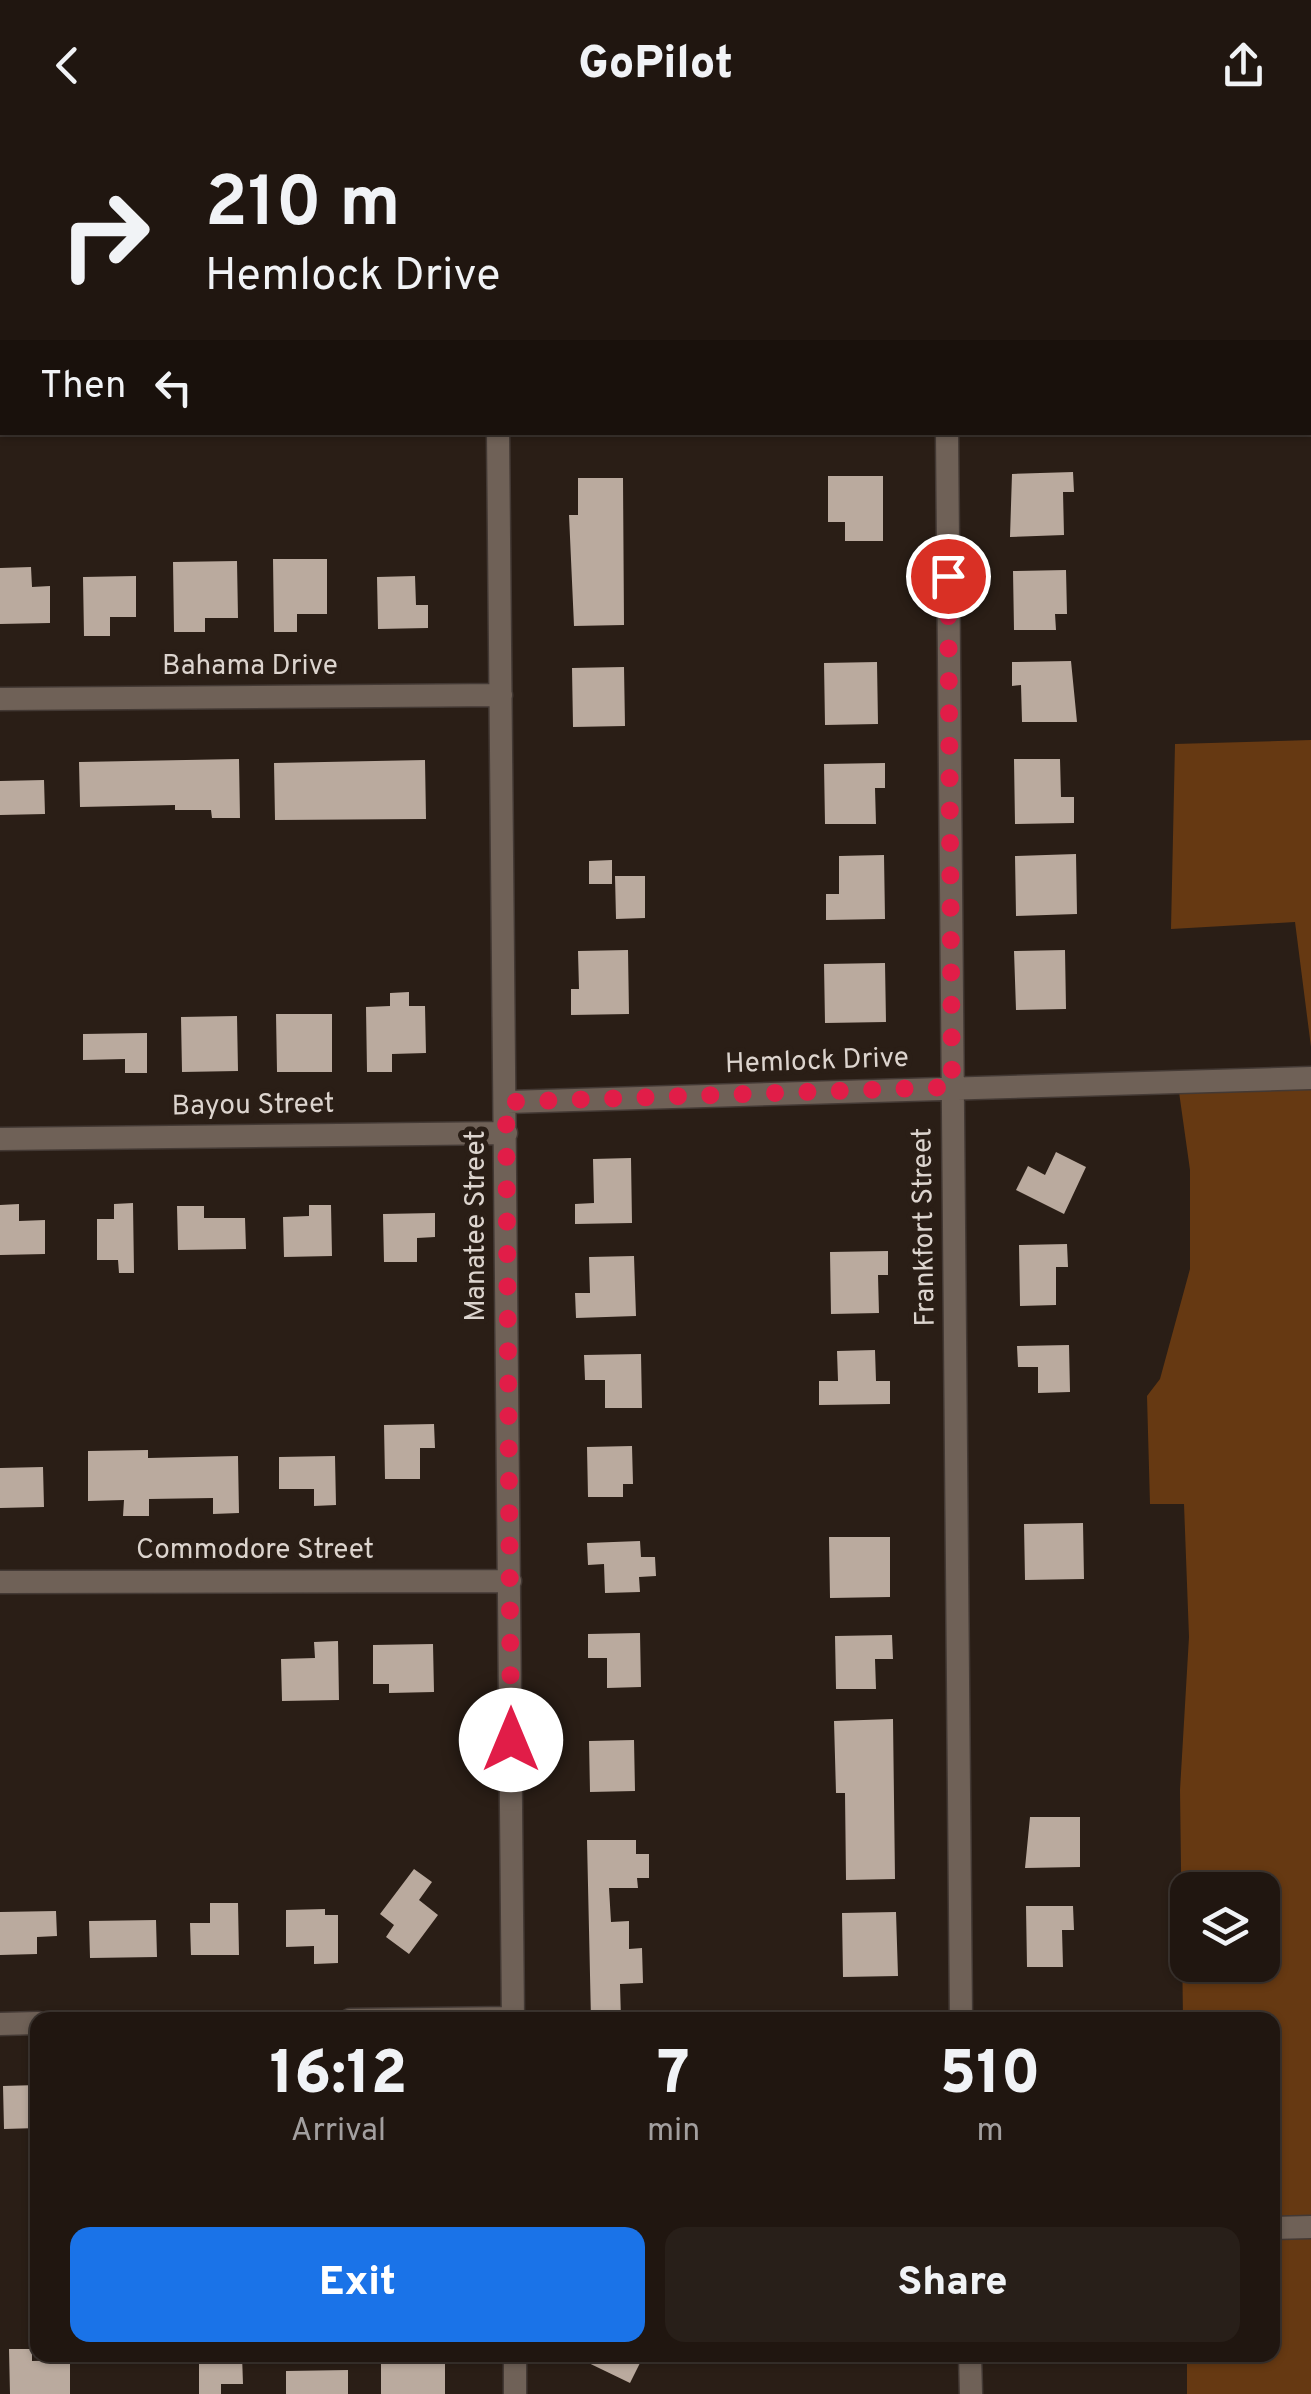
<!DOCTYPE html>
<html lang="en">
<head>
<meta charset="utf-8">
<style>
  :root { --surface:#201610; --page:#281f19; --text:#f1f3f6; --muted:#a29f9f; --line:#3d3530; --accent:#1a73e8 }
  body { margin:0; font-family:Overpass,sans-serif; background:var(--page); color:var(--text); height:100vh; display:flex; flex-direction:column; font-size:38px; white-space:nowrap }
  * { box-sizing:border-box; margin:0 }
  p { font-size:32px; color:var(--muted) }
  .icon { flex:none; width:55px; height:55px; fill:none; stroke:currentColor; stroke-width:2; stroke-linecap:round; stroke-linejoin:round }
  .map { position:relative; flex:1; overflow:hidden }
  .side { position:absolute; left:30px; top:1882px; width:1250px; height:350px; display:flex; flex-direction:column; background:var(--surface); border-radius:20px; box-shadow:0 2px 8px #0004,0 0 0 2px var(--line) }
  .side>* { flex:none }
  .banner { position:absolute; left:0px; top:0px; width:1312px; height:305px; box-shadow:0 2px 8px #0004,0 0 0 2px var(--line); background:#201610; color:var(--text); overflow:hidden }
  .fabs { position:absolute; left:1170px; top:1742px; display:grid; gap:20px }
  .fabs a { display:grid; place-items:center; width:110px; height:110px; border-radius:20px; background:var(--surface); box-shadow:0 2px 8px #0004,0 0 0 2px var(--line); font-size:50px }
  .pin { position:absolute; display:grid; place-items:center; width:85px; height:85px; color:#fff; margin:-42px; border:5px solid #fff; border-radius:50%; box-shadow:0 2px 10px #0007 }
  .me { position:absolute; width:110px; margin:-55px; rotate:0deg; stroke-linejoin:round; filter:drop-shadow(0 0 8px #0008) }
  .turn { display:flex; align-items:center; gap:35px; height:210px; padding:0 40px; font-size:45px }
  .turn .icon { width:130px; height:130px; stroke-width:2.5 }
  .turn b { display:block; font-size:70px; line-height:85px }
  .then { display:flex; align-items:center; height:95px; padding:0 40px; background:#0003; gap:20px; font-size:38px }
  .eta { display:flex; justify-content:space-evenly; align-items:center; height:170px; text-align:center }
  .eta b { font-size:60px; font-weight:800; line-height:70px }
  .button { display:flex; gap:20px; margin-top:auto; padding:20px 40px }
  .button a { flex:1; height:115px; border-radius:20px; background:var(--accent); color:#fff; font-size:40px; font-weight:800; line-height:115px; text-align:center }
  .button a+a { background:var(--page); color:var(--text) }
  header { display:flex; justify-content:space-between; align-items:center; height:130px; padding:0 40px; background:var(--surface); font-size:45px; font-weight:800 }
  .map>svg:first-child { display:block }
</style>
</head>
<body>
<header><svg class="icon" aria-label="back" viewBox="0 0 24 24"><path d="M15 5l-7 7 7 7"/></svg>GoPilot<svg class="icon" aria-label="share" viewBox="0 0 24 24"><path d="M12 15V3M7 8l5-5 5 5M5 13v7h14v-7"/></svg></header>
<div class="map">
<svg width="1311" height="2264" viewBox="0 0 1311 2264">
  <rect width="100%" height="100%" fill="#2a1e16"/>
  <path fill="#663912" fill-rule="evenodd" d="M1311 610V917L1295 792 1171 799 1175 614Z
    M1311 958V2087H1273L1272 1890H1183L1180 1660 1189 1507 1184 1374H1150L1147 1266 1160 1249 1190 1139V1040L1179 962ZM1188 1760H1262V1835H1188Z
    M1273 2108H1311V2264H1187V2225H1272Z"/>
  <path fill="#baaa9e" d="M1073 342 1074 362H1063L1064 405 1010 407 1012 344Z
    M828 346H883V411H845V392H828Z
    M578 348H623L624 495 574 496 569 385H578Z
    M273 429H327V484H297V502H274Z
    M237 431 238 488H205V502H174L173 432Z
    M31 437 32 457 50 456V493L0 494V438Z
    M1066 440 1067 484H1055L1056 500H1014L1013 441Z
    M136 446V487H110V506H84L83 447Z
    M415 446 416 475H428V498L378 499 377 447Z
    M1071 531 1077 592H1022L1021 555 1012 556V532Z
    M877 532 878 594 825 595 824 533Z
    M624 537 625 596 573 597 572 538Z
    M239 629 240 688H212L211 680H175V675L80 677 79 632Z
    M1014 629H1060L1061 667H1074V693L1015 694Z
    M425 630 426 689 275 690 274 633Z
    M885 633V658H875L876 694H825L824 634Z
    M44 650 45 684 0 685V651Z
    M1076 724 1077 784 1016 786 1015 726Z
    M884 725 885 789 826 790V764H839V726Z
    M612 730V754H589V731Z
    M615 746H645V788L616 789Z
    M628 820 629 884 571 885V859H579L578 821Z
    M1065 820 1066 879 1016 880 1014 821Z
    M885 833 886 892 825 893 824 834Z
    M409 862V876H425L426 923 392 924V942H367L366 877 390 876V863Z
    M276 884H332V942H277Z
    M237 886 238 941 182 942 181 887Z
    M147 903V943H125V929L83 930V904Z
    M1056 1022 1086 1037 1064 1084 1016 1060 1028 1036 1045 1045Z
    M631 1028 632 1093 575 1094V1074L594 1073 593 1029Z
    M133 1073 134 1143H119L118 1130H97V1089H114V1074Z
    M19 1074V1091L45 1090V1124L0 1125V1075Z
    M309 1075H331L332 1126 284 1127 283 1087 309 1086Z
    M177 1076H204V1088H245L246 1119 178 1120Z
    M435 1083V1107L417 1108V1132H384L383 1084Z
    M1067 1114 1068 1137H1056V1175L1020 1176 1019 1115Z
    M888 1121V1145H878L879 1183 831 1184 830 1122Z
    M634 1126 636 1186 576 1188 575 1163H590L589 1127Z
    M1069 1215 1070 1262 1038 1263V1237H1018L1017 1216Z
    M875 1220 876 1251H890V1274L819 1275V1251H838L837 1221Z
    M641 1224 642 1278H605V1250H585L584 1225Z
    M434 1294 435 1318H420V1349H385L384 1295Z
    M632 1316 633 1354H623V1367H588L587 1317Z
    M148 1320V1328L238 1326 239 1383 213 1384V1368L149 1369V1386H123L124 1370 88 1371V1321Z
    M335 1326 336 1375 314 1376V1359H279V1327Z
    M43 1337 44 1377 0 1378V1338Z
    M1083 1393 1084 1449 1025 1450 1024 1394Z
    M829 1407H890V1467L830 1468Z
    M640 1411 641 1427H655L656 1446 639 1447 640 1462 605 1463 604 1434 588 1435 587 1413Z
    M640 1503 641 1557 607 1558V1528H588V1504Z
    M892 1505 893 1529H875L876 1559H836L835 1506Z
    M338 1511 339 1570 282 1571 281 1529 315 1528 314 1512Z
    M433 1514 434 1562 389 1563V1554H373V1515Z
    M893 1589 895 1749 846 1750 845 1663H836L834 1591Z
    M634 1610 635 1661 590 1662 589 1611Z
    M1030 1687H1080V1737L1025 1738Z
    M587 1710H636V1724H649V1748H637L638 1758H609L611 1792 629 1791V1819L642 1818 643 1853 620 1854 621 1890H591Z
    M414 1739 432 1752 419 1770 438 1785 409 1824 386 1807 394 1795 380 1784Z
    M210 1773H238L239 1825H191L190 1793H210Z
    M1026 1776H1073L1074 1800H1062L1063 1837H1027Z
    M325 1779V1785H338V1833L314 1834V1816L286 1817V1780Z
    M56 1781 57 1806 37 1807V1824L0 1825V1782Z
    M896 1782 898 1846 843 1847 842 1783Z
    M156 1790 157 1827 90 1828 89 1791Z
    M38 1955V1998L4 1999 3 1956Z
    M9 2219H32V2231L70 2230V2264H10Z
    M199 2225H242L243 2254H221V2264H199Z
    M381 2225H425V2230H445V2264H381Z
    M572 2225H644L630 2253Z
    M348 2240V2264H286V2241Z"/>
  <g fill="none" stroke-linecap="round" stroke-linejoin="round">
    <defs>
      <path id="minor" d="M495 0V2
        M944 0V2
        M0 128H2
        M498 302 513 1890
        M947 302 961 1890
        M0 569 501 565
        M506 972 1311 948
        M0 1009 506 1003
        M0 1452 510 1451
        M350 1890 513 1888
        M0 1894 38 1893
        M1272 2098 1311 2097
        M515 2225V2264
        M970 2225 971 2264"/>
    </defs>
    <use href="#minor" stroke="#433934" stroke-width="25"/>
    <use href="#minor" stroke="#6f6157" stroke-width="22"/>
  </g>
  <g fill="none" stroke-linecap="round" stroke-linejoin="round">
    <path stroke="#e11d48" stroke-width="18" stroke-dasharray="0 32.4" d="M511 1610 506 972 952 957 948 446"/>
  </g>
  <g text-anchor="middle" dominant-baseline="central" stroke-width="10" stroke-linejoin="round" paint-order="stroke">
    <g font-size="28" fill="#dcd4ce" stroke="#2a1e16">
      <text x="250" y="537">Bahama Drive</text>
      <text transform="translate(817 932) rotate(-2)">Hemlock Drive</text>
      <text transform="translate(253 976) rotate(-1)">Bayou Street</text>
      <text transform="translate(477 1096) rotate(-90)">Manatee Street</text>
      <text transform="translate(925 1097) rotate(-91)">Frankfort Street</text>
      <text x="255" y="1421">Commodore Street</text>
    </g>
  </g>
</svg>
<div class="fabs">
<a><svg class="icon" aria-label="layers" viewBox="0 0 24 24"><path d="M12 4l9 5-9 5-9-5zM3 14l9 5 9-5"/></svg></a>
</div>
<div class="pin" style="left:948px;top:446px;background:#d93025"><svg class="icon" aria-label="arrive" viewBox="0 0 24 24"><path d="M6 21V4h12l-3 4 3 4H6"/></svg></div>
<svg class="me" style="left:511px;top:1610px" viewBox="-20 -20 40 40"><circle r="19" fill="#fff"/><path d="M0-13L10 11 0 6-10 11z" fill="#e11d48"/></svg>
<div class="banner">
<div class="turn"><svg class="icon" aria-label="right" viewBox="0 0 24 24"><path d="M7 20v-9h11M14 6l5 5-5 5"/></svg><div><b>210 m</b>Hemlock Drive</div></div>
<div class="then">Then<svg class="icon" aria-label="left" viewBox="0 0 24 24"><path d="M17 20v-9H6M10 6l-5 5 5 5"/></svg></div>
</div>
<section class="side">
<div class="eta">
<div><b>16:12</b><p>Arrival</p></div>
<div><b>7</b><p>min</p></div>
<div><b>510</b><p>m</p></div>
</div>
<div class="button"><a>Exit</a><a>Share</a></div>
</section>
</div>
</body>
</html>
